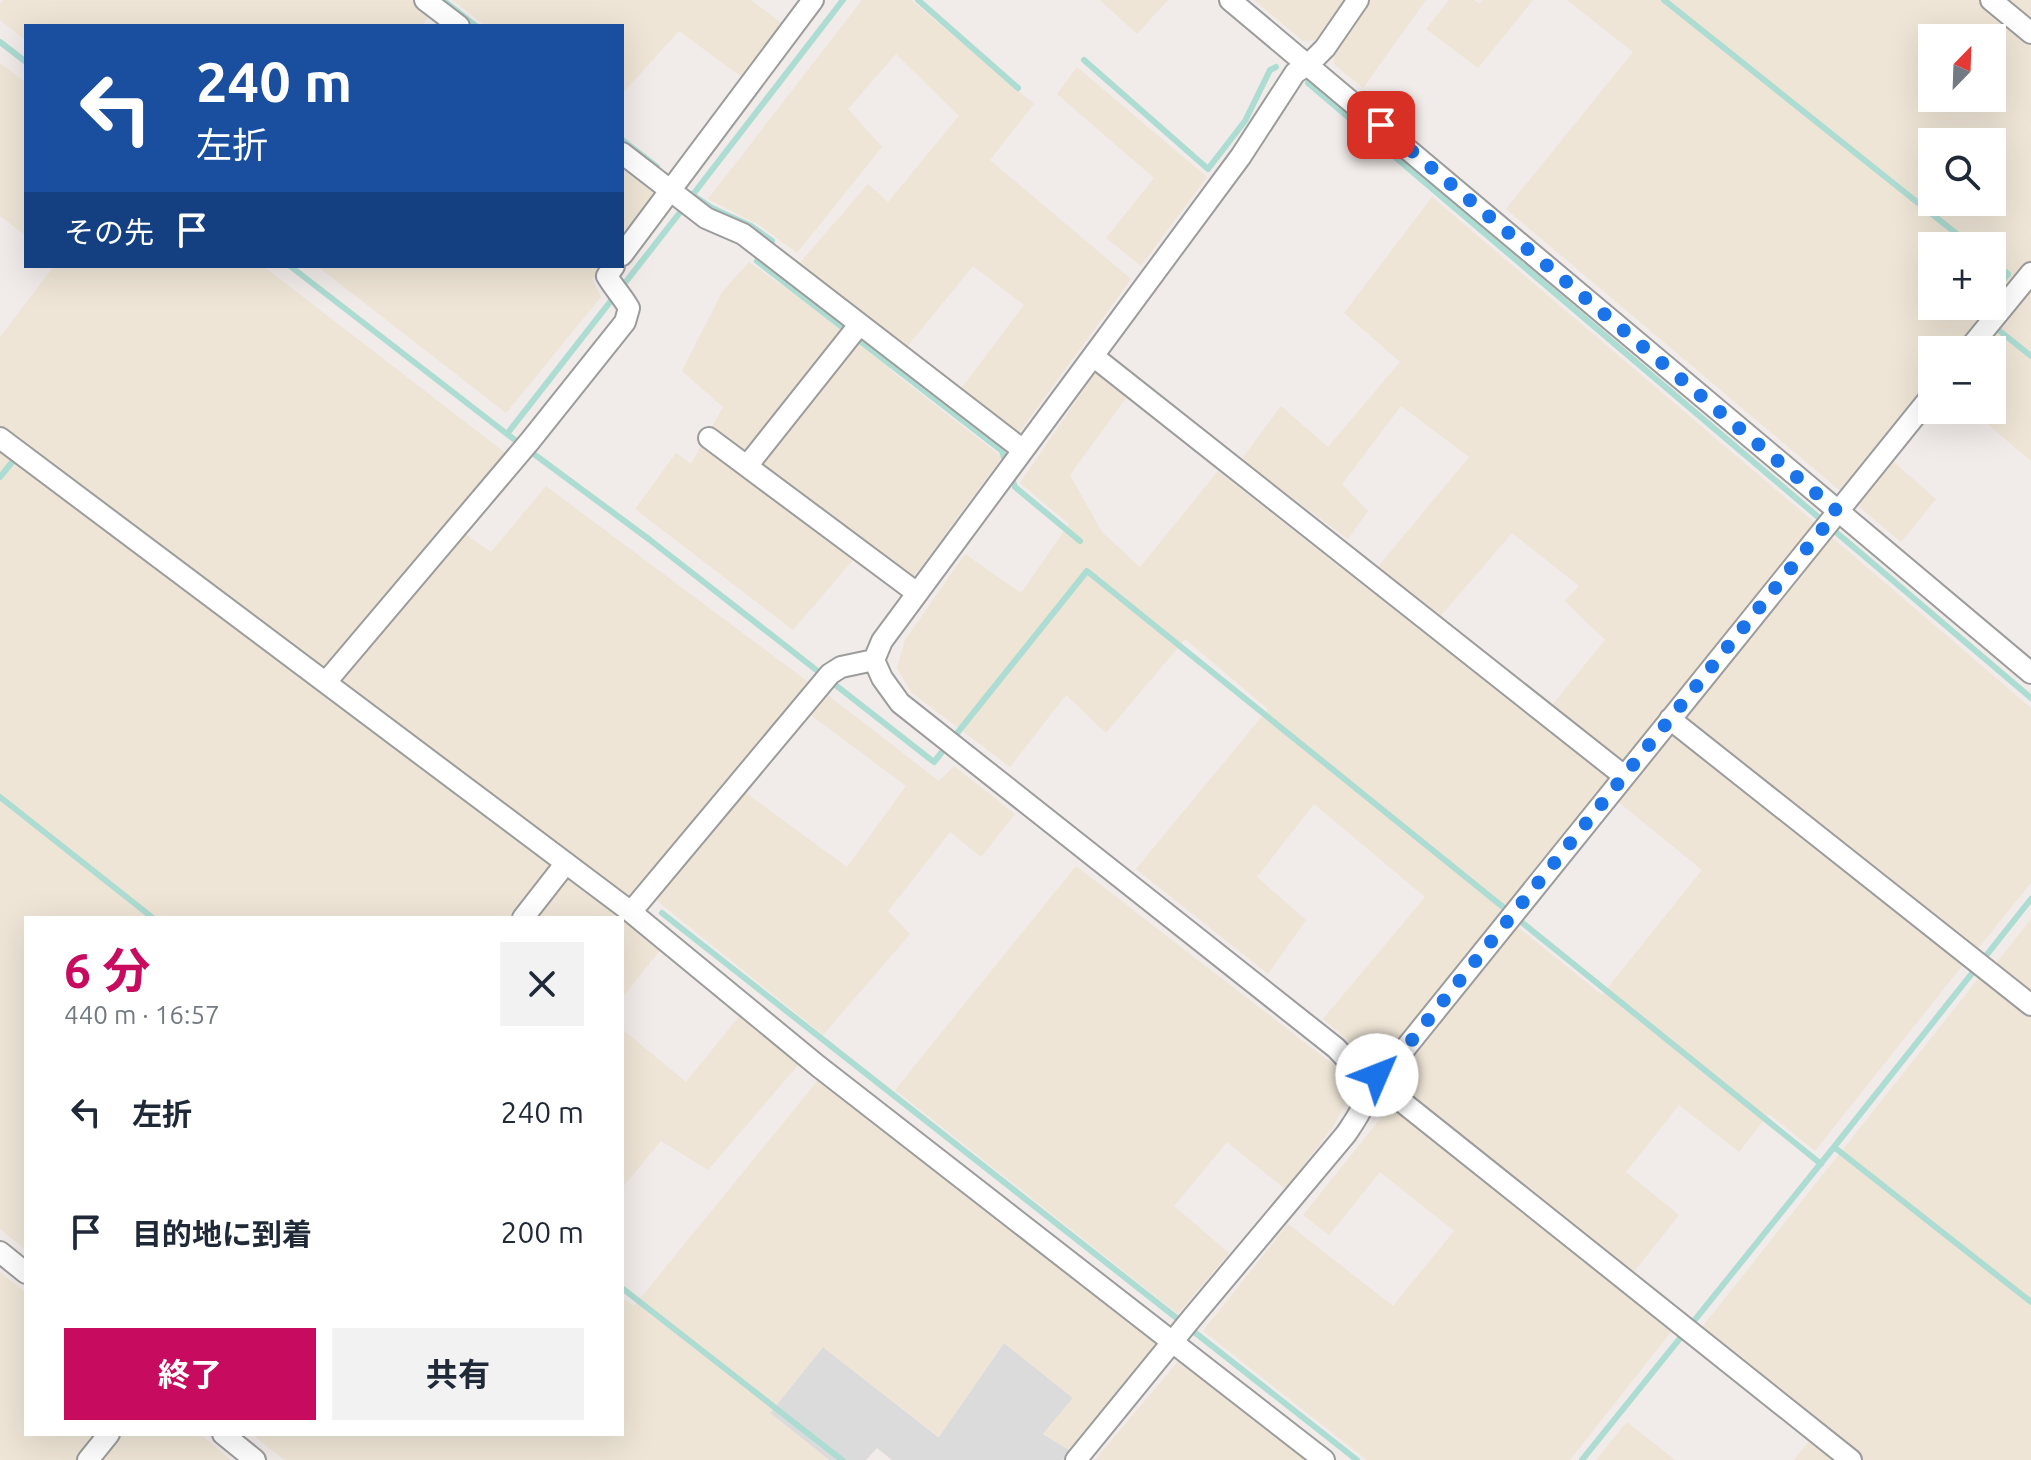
<!DOCTYPE html>
<html lang="ja">
<head>
<meta charset="utf-8">
<style>
  :root { --surface:#fff; --page:#f2f2f3; --text:#1f2937; --muted:#747a83; --accent:#c70c5f }
  body { margin:0; font-family:Ubuntu,"Noto Sans JP",sans-serif; background:var(--page); color:var(--text); height:100vh; display:flex; flex-direction:column; font-size:30px; white-space:nowrap }
  * { box-sizing:border-box; margin:0 }
  p { font-size:26px; color:var(--muted) }
  .icon { flex:none; width:44px; height:44px; fill:none; stroke:currentColor; stroke-width:2; stroke-linecap:round; stroke-linejoin:round }
  .map { position:relative; flex:1; overflow:hidden }
  .details { position:absolute; left:24px; top:916px; width:600px; height:520px; display:flex; flex-direction:column; background:var(--surface); border-radius:0px; box-shadow:0 8px 32px #0002 }
  .details>* { flex:none }
  .top-card { position:absolute; left:24px; top:24px; width:600px; height:244px; border-radius:0px; box-shadow:0 8px 32px #0002; background:#1a4fa0; color:#fff; overflow:hidden }
  .needle { width:52px; rotate:23deg }
  .fabs { position:absolute; left:1918px; top:24px; display:grid; gap:16px }
  .fabs a { display:grid; place-items:center; width:88px; height:88px; border-radius:0px; background:var(--surface); box-shadow:0 8px 32px #0002; font-size:40px }
  .pin { position:absolute; display:grid; place-items:center; width:68px; height:68px; color:#fff; margin:-34px; border-radius:16px; box-shadow:0 4px 12px #0006 }
  .me { position:absolute; width:88px; margin:-44px; rotate:46deg; stroke-linejoin:round; filter:drop-shadow(0 0 6px #0008) }
  .turn { display:flex; align-items:center; gap:28px; height:168px; padding:0 40px; font-size:36px }
  .turn .icon { width:104px; height:104px; stroke-width:2.5 }
  .turn b { display:block; font-size:56px; line-height:68px }
  .then { display:flex; align-items:center; height:76px; padding:0 40px; background:#0003; gap:16px; font-size:30px }
  .round { display:grid; place-items:center; flex:none; width:84px; height:84px; border-radius:0px; background:var(--page) }
  .overview { display:flex; align-items:center; justify-content:space-between; height:136px; padding:0 40px }
  h1 { font-size:48px; font-weight:700; line-height:60px; color:var(--accent) }
  .primary-button { display:flex; gap:16px; margin-top:auto; padding:16px 40px }
  .primary-button a { flex:1; height:92px; border-radius:0px; background:var(--accent); color:#fff; font-size:32px; font-weight:700; line-height:92px; text-align:center }
  .primary-button a+a { background:var(--page); color:var(--text) }
  ul { padding:0; list-style:none }
  li { display:flex; align-items:center; gap:24px; height:120px; padding:0 40px }
  li div { flex:1 }
  li b { display:block; font-size:30px }
  li em { font-style:normal }
  .map>svg:first-child { display:block }
</style>
</head>
<body>
<div class="map">
<svg width="2031" height="1460" viewBox="0 0 2031 1460">
  <rect width="100%" height="100%" fill="#f1ebe9"/>
  <path fill="#dcdbdb" d="M1004 1343 1073 1398 1043 1434 1071 1451 1063 1460H892L877 1448 866 1460H829L770 1413 823 1347 938 1437Z"/>
  <path fill="#eee5d6" fill-rule="evenodd" d="M3 0H440L422 26H26V41L0 20V4Z
    M452 0H751L787 27 747 81 679 31 622 94V26H486Z
    M862 0H911L1034 104 990 160 1131 279 1018 434 960 390 1024 305 973 266 889 369 1002 457 911 581 864 547 793 630 635 509 676 453 691 464 723 407 682 371 722 292 749 262 781 285 868 184 888 202 959 116 896 54 848 109 882 147 797 253 759 225 708 199Z
    M1100 0H1168L1137 34Z
    M1254 0H1347L1320 40 1303 41Z
    M1368 0H1426L1363 88 1334 64V47Z
    M1449 0H1474L1479 4 1482 0H1533L1478 68 1426 29Z
    M1567 0H2031V461L1971 410H1992V350H1932V388L1881 451 1936 499 1901 542 1506 209 1633 52ZM1932 38H1992V98H1932ZM1932 142H1992V202H1932ZM1932 246H1992V306H1932Z
    M0 63 26 83V236L0 216Z
    M1077 67 1207 177 1141 266 1106 238 1154 178 1057 94Z
    M622 164 659 191 622 240Z
    M1432 197 1815 523 1627 764 1552 705 1605 640 1565 601 1579 586 1512 533 1438 619 1377 568 1469 457 1401 406 1342 484 1368 511 1348 539 1241 460 1281 406 1328 447 1400 362 1344 313Z
    M54 266H263L508 455 323 671 0 427V337Z
    M317 266H602L592 279 601 297 506 413Z
    M1097 370 1126 398 1070 475 1102 532 1140 567 1218 471 1611 780 1390 1056 1369 1058 1323 1019 1425 897 1314 804 1257 877 1306 920 1268 974 1136 869 1268 709 1185 639 1106 733 1066 695 1010 767 911 692 897 668 905 640 965 554 1021 593 1069 524 1020 483Z
    M0 451 551 863 621 918H26V1250L0 1229Z
    M546 486 811 684 731 782 847 867 906 786 808 713 825 693 939 781 954 766 1015 814 981 857 950 832 888 911 910 934 823 1035 644 890 631 903 335 681 462 532 491 552Z
    M1829 535 2031 708V883L1975 952 1681 719Z
    M1672 731 1965 962 1815 1151 1769 1114 1739 1152 1679 1105 1626 1172 1679 1215 1622 1287 1674 1328 1570 1460H1367L1203 1331 1288 1224 1393 1306 1454 1231 1380 1172 1329 1235 1303 1215 1389 1108 1399 1070 1515 925 1602 995 1702 870 1616 800Z
    M1076 866 1343 1072 1349 1096 1333 1127 1285 1189 1227 1142 1174 1206 1229 1253 1178 1314 895 1090Z
    M622 919 661 949 622 998Z
    M2031 919V996L1994 966Z
    M1981 975 2031 1014V1460H1794L1820 1427 1699 1331Z
    M741 1014 799 1064 708 1170 661 1141 622 1188V1029L686 1082Z
    M819 1079 1162 1340 1071 1451 1043 1434 1073 1398 1004 1343 939 1437 823 1347 770 1413 829 1460H284L252 1434H622V1298L634 1306Z
    M0 1272 26 1293V1434H200L231 1460H0Z
    M1180 1359 1309 1460H1095Z
    M1627 1422 1675 1460H1596Z"/>
  <g fill="none" stroke-linecap="round" stroke-linejoin="round">
    <path stroke="#addcd2" stroke-width="6" d="M443 0 476 26
      M918 0 1018 88
      M1664 0 1972 246
      M0 42 26 62
      M1084 60 1208 169 1245 121 1270 70 1276 67
      M1308 83 2031 698
      M622 140 657 167
      M691 194 712 208 751 226 772 241 757 261 1002 451 1006 463
      M691 197 843 0
      M1992 262 2008 274 1992 293
      M290 266 507 434 650 540 934 762 1087 571 1821 1164
      M1981 306 1976 312 2031 356
      M507 434 685 206
      M1010 474 1015 487 1080 541
      M0 477 13 461
      M0 797 153 918
      M662 913 1357 1460
      M1834 1147 2031 1302
      M622 1288 842 1460
      M1582 1460 1834 1147 2031 899"/>
    <defs>
      <path id="minor" d="M425 0 459 26
        M1230 0 2031 673
        M1991 0 2031 33
        M622 153 706 218 743 234 1023 450
        M622 255 813 0
        M1968 350 2031 273
        M1093 356 1624 776
        M0 438 631 912 818 1066 1324 1460
        M709 438 917 593
        M747 466 859 325
        M326 682 530 441 625 322 629 308C622 296 614 288 607 276L614 266
        M1670 719 2031 1005
        M631 912 830 674 841 667 874 660
        M523 918 566 863
        M1363 1084 1391 1066 1932 395
        M1363 1084 1396 1097 1851 1460
        M0 1252 26 1273
        M223 1434 255 1460
        M88 1460 109 1434
        M1076 1460 1191 1319 1346 1134C1352 1125 1360 1114 1363 1105 1371 1081 1350 1063 1336 1048L900 703 882 678 874 660 882 641 1241 156 1295 73 1309 64 1325 48 1358 0"/>
    </defs>
    <use href="#minor" stroke="#9c9c9c" stroke-width="24"/>
    <use href="#minor" stroke="#fff" stroke-width="20"/>
  </g>
  <g fill="none" stroke-linecap="round" stroke-linejoin="round">
    <path stroke="#1a73e8" stroke-width="14" stroke-dasharray="0 25.2" d="M1377 1075 1391 1066 1837 511 1381 125"/>
  </g>
</svg>
<div class="fabs">
<a><svg class="needle" viewBox="-14 -14 28 28"><path d="M0-13l5 13h-10z" fill="#e53935"/><path d="M0 13l5-13h-10z" fill="#747a83"/></svg></a>
<a><svg class="icon" aria-label="search" viewBox="0 0 24 24"><circle cx="10" cy="10" r="6"/><path d="M15 15l6 6"/></svg></a>
<a>+</a>
<a>−</a>
</div>
<div class="pin" style="left:1381px;top:125px;background:#d93025"><svg class="icon" aria-label="arrive" viewBox="0 0 24 24"><path d="M6 21V4h12l-3 4 3 4H6"/></svg></div>
<svg class="me" style="left:1377px;top:1075px" viewBox="-20 -20 40 40"><circle r="19" fill="#fff"/><path d="M0-13L10 11 0 6-10 11z" fill="#1a73e8"/></svg>
<div class="top-card">
<div class="turn"><svg class="icon" aria-label="left" viewBox="0 0 24 24"><path d="M17 20v-9H6M10 6l-5 5 5 5"/></svg><div><b>240 m</b>左折</div></div>
<div class="then">その先<svg class="icon" aria-label="arrive" viewBox="0 0 24 24"><path d="M6 21V4h12l-3 4 3 4H6"/></svg></div>
</div>
<section class="details">
<div class="overview"><div><h1>6 分</h1><p>440 m · 16:57</p></div><a class="round"><svg class="icon" aria-label="close" viewBox="0 0 24 24"><path d="M6 6l12 12M18 6L6 18"/></svg></a></div>
<ul>
<li><svg class="icon" aria-label="left" viewBox="0 0 24 24"><path d="M17 20v-9H6M10 6l-5 5 5 5"/></svg><div><b>左折</b></div><em>240 m</em></li>
<li><svg class="icon" aria-label="arrive" viewBox="0 0 24 24"><path d="M6 21V4h12l-3 4 3 4H6"/></svg><div><b>目的地に到着</b></div><em>200 m</em></li>
</ul>
<div class="primary-button"><a>終了</a><a>共有</a></div>
</section>
</div>
</body>
</html>
